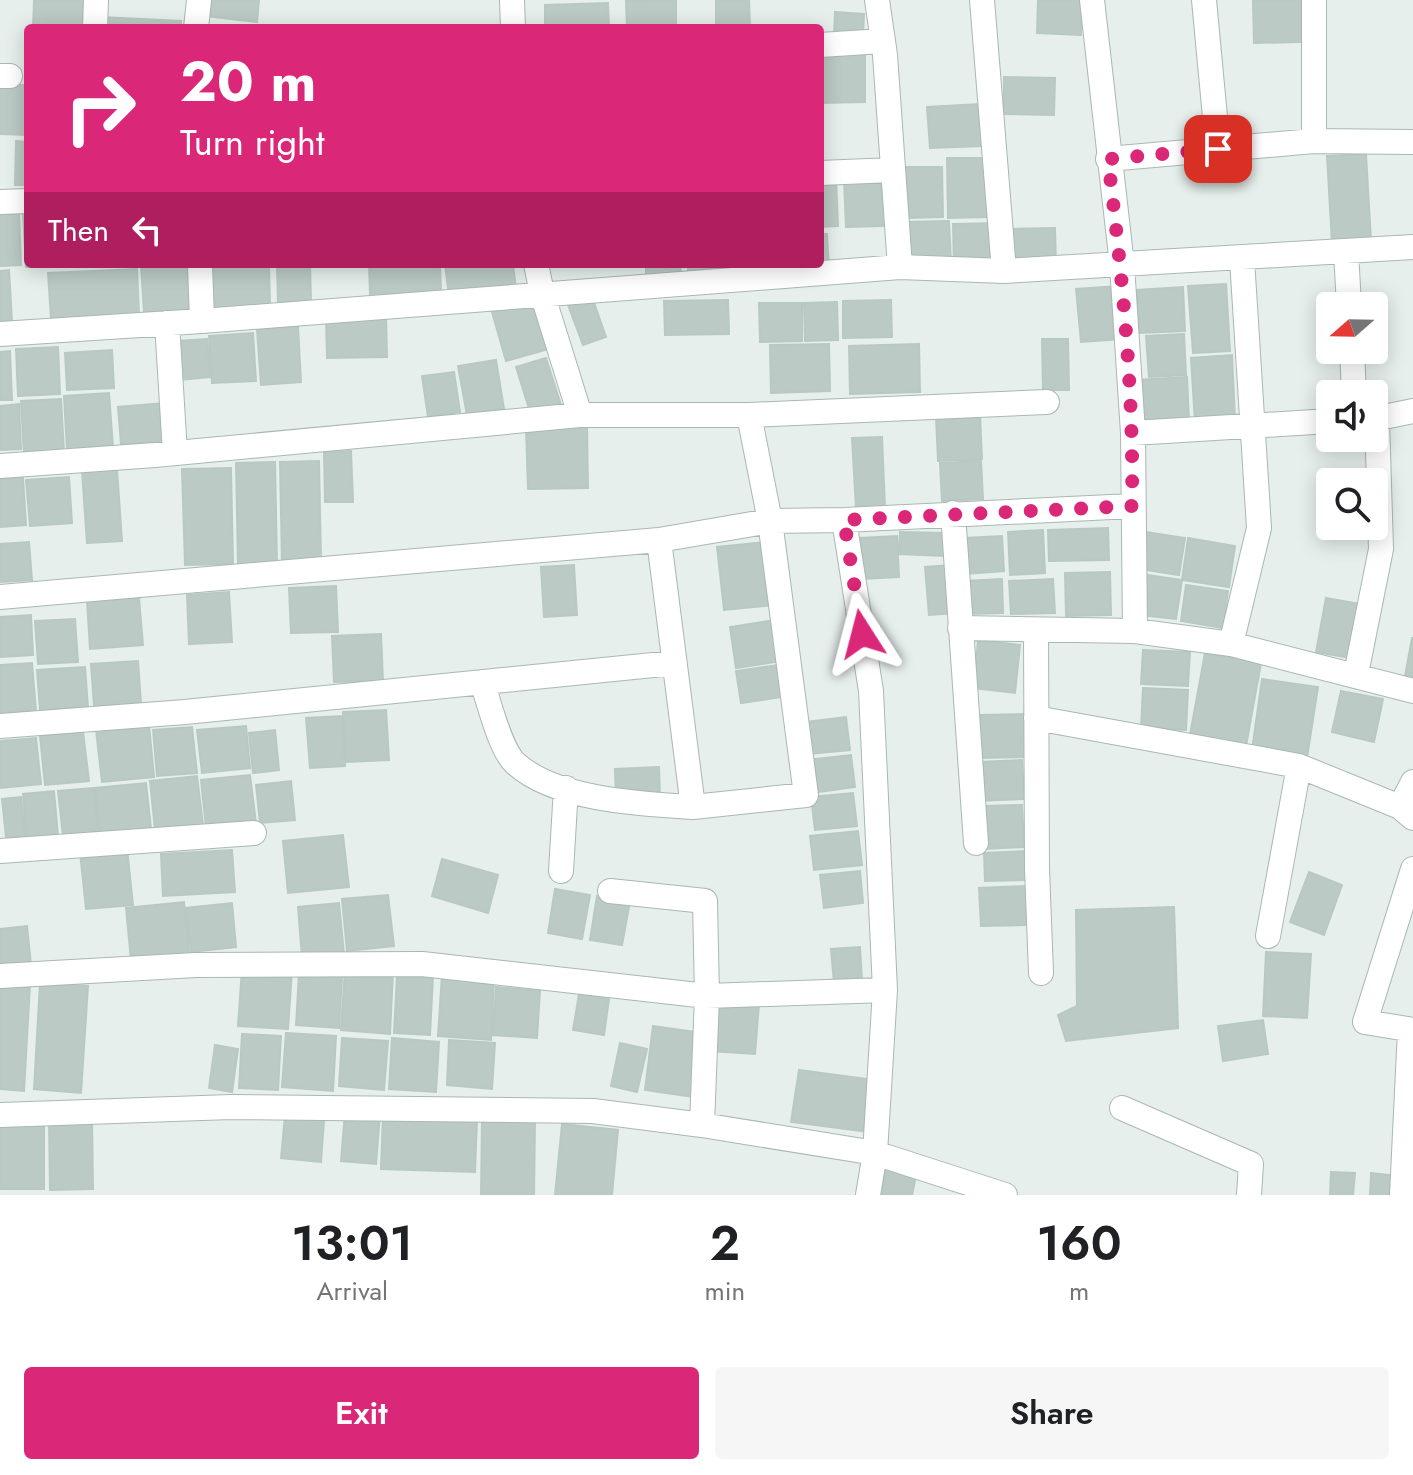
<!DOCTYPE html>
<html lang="en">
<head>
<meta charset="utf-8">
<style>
  :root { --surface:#fff; --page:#f6f6f6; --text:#202124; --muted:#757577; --accent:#db2777 }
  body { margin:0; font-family:Jost,sans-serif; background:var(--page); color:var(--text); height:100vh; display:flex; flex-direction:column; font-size:30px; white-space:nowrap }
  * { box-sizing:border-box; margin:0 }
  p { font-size:26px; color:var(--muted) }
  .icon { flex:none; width:44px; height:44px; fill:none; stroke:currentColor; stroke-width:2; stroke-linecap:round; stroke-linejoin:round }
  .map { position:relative; height:1195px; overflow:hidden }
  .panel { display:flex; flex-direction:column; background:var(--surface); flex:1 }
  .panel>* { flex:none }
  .guide { position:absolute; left:24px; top:24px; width:800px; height:244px; border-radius:8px; box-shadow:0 4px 20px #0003; background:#db2777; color:#fff; overflow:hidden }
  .needle { width:52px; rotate:250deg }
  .buttons { position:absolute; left:1316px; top:292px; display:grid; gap:16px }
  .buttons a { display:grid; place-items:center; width:72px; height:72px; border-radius:8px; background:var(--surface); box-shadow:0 4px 20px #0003; font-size:40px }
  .pin { position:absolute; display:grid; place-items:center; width:68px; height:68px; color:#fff; margin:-34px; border-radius:16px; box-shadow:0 4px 12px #0006 }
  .me { position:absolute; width:88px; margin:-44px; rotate:351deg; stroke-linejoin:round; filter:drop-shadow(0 0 6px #0008) }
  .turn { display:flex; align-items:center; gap:28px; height:168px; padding:0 24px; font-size:36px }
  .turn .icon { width:104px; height:104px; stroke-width:2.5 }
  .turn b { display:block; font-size:56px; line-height:68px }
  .then { display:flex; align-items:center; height:76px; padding:0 24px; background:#0003; gap:16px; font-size:30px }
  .eta { display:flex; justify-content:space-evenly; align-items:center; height:136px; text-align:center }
  .eta b { font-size:48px; font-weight:600; line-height:56px }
  .button { display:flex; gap:16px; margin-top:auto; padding:16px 24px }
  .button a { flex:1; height:92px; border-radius:8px; background:var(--accent); color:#fff; font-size:32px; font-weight:600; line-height:92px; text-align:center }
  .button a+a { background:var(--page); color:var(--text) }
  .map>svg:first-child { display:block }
</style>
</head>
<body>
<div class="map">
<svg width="1413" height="1195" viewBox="0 0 1413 1195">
  <rect width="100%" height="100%" fill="#e6efeb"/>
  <path fill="#bbcac4" stroke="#b8c9c2" stroke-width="2" d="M34 0H84L83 28H33Z
    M207 0H259L257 22 206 16Z
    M676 0V28H627L626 1Z
    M716 0H749L750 28H716Z
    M1038 0H1082L1081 35 1037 33Z
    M1253 0H1300L1301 42 1254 43Z
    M608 3 609 28H545V5Z
    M835 12 864 14 863 37H834Z
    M100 17 181 21V28H99Z
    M820 51H865V102L820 103Z
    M1004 77 1055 78 1054 115 1004 114Z
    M0 85H28V135L0 134Z
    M980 104 982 146 930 148 927 107Z
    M16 141 28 142V185H15Z
    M1366 154 1371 241 1332 243 1327 156Z
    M947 158H989L991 217 948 218Z
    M906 167H942L943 217 908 218Z
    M836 178 838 226 820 227V179Z
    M881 180 883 226 846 227 844 181Z
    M19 211 21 265 0 266V212Z
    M23 214H28V264L67 265 26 267Z
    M949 221 951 263 906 264 905 222Z
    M997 223 998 266 954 267 953 224Z
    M1055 228 1056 265 1009 266 1008 229Z
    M820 234H827L829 268 820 264Z
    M141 264H190L193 310 144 313Z
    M212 264H269L270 306 213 308Z
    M277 264H310L311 302 278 303Z
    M369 264H440L441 292 370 294Z
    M445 264H513L516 289 449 296Z
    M646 264H680L681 274 646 275Z
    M688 264H718V274L688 276Z
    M137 269 139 314 51 319 48 273Z
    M9 270 12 321 0 322V271Z
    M1226 284 1230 351 1193 353 1188 286Z
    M1119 286 1122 339 1081 342 1076 289Z
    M1183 287 1185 331 1140 333 1137 290Z
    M591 294 606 337 583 345 567 302Z
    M538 298 552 348 506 361 492 312Z
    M728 300 729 334 665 335 664 301Z
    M891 300 892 337 843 338V301Z
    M837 302 838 340 805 341 804 303Z
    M759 303H802V341L760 342Z
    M386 317 387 357 327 358 326 318Z
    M298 327 301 382 261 385 257 330Z
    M253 333 256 381 212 383 209 336Z
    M1184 334 1186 375 1149 377 1146 336Z
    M207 339 210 377 180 380 177 341Z
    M1042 339H1068L1069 390H1043Z
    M829 344 830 391 771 393 770 345Z
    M919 344 920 392 850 394 849 346Z
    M58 347 60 394 18 396 16 349Z
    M112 350 114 388 67 390 65 353Z
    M10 351 12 400H0V352Z
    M1232 355 1235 421 1195 423 1191 358Z
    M546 358 561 405 531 415 516 367Z
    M496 360 504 409 467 415 458 366Z
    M454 372 460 412 428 417 422 376Z
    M1187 377 1189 421 1139 424 1137 380Z
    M109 393 113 447 67 450 64 396Z
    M61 399 64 453 24 455 21 401Z
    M164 403 167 441 121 444 118 407Z
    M19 404 21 449 0 450V406Z
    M980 415 982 459 938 461 936 417Z
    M587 427 588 488 528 489 526 428Z
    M882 437 885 508 856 509 852 438Z
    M351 451 353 502H325L324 452Z
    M319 461 321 562 282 563 280 462Z
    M981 461 983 499 942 501 940 463Z
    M275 462 277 564 238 565 236 463Z
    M231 468 233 564 185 565 182 469Z
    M117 469 122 541 87 543 82 471Z
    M69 477 72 523 30 526 26 480Z
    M23 478 26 525 0 527V479Z
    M1108 528 1109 560 1049 561 1048 530Z
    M1043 530 1045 573 1010 575 1008 532Z
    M900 532 945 533 944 556 899 554Z
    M1146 532 1185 538 1179 575 1140 569Z
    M897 536 899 577 861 579 859 538Z
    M1002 536 1004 571 966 574 964 538Z
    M1188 538 1235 546 1229 587 1182 580Z
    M29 542 32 580 0 582V544Z
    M767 542 774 605 724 610 717 547Z
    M574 565 577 615 544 617 541 567Z
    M951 565 956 613 929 615 925 567Z
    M1110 572 1111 615 1066 616 1065 573Z
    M1141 574 1182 580 1176 619 1141 615Z
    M1002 579 1003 613 966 614 964 581Z
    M1053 579 1055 613 1011 614 1009 581Z
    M1186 585 1228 591 1223 628 1181 621Z
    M336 586 338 632 291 633 289 588Z
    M229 592 232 642 189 644 187 595Z
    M139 598 143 645 90 649 87 601Z
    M1326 598 1366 605 1356 659 1316 652Z
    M31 615 33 655 0 657V617Z
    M75 619 78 662 38 664 35 621Z
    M776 620 782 661 736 668 730 627Z
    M381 634 383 681 334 682 332 636Z
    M1412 638H1413V677L1405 676Z
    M978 640 1020 645 1015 693 974 688Z
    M1143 650 1190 652 1188 686 1141 684Z
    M1205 653 1261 663 1246 746 1190 735Z
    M138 661 141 703 94 706 91 664Z
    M32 663 36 711 0 713V665Z
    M779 665 782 697 741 703 736 671Z
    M85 667 88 707 40 710 37 670Z
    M1262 679 1318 687 1307 758 1252 750Z
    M1143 688 1188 690 1186 730 1141 728Z
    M1341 691 1383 699 1374 742 1332 732Z
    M386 710 389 760 346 762 343 712Z
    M1025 714V757L978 758V715Z
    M342 716 345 766 310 768 306 718Z
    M846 717 850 750 809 754 804 722Z
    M149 725 154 777 102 782 96 730Z
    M246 726 250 768 202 773 197 730Z
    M192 727 197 773 157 776 153 730Z
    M275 730 279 770 253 773 249 733Z
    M83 732 89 781 45 785 40 736Z
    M36 738 41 784 0 788V741Z
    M851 755 855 787 811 793 807 760Z
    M1022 760 1024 799 978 801 977 762Z
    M659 767 660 798 616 800 615 769Z
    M250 775 256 823 206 828 201 780Z
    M197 776 203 825 155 830 150 781Z
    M291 781 295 820 260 823 256 785Z
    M146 783 151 828 100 833 95 788Z
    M93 788 98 833 63 836 58 791Z
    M54 791 58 836 27 839 23 794Z
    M853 793 857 826 815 830 811 797Z
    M21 797 25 836 6 837 2 799Z
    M1022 805 1024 847 984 849 983 806Z
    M858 831 862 865 814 870 810 836Z
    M343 835 349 887 288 893 283 841Z
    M127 848 133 905 86 909 80 852Z
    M232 850 235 892 163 896 161 854Z
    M1026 851 1027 880 985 881 984 853Z
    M442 859 498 875 488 913 432 896Z
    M860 871 863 903 824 908 820 875Z
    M1309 872 1342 885 1324 935 1290 922Z
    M1026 886 1027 925 981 926 979 888Z
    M555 889 590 895 582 939 548 933Z
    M388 895 394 946 347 951 342 899Z
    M597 896 630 901 622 945 590 940Z
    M184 902 189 954 131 960 126 908Z
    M232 903 236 947 191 952 186 908Z
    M339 903 344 954 302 958 298 907Z
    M1174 907 1178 1028 1066 1041 1058 1015 1077 1006 1076 910Z
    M27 926 31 965 0 968V929Z
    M860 947 862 981 834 983 831 949Z
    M1266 952 1311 954 1307 1018 1263 1016Z
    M242 968 292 971 288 1029 238 1026Z
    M345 969 393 972 390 1034 341 1030Z
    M299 974 342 977 339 1028 296 1025Z
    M442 974 494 978 491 1040 438 1036Z
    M397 975 433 976 430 1035 394 1033Z
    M0 983 30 985 24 1091 0 1089Z
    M40 983 88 986 81 1093 34 1089Z
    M496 987 540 991 537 1038 493 1035Z
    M579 994 609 999 604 1035 573 1030Z
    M714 1000 759 1004 755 1054 710 1051Z
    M1263 1020 1268 1054 1223 1061 1218 1026Z
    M653 1026 703 1033 694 1097 645 1090Z
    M286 1033 336 1036 333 1091 282 1087Z
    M242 1034 281 1036 278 1090 239 1088Z
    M342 1038 388 1041 384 1090 339 1086Z
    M392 1038 439 1042 436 1092 389 1089Z
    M449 1040 495 1043 492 1089 447 1085Z
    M620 1043 647 1049 637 1092 611 1086Z
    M215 1045 238 1049 232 1092 209 1088Z
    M799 1070 875 1080 868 1132 791 1122Z
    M345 1112 380 1115 376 1164 341 1161Z
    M285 1116 324 1120 321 1162 281 1158Z
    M383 1116 477 1120 475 1172 381 1169Z
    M482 1119 535 1120 534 1195H481Z
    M49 1120H92L93 1189 50 1190Z
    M44 1121V1189H0V1122Z
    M562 1124 618 1130 612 1195H555Z
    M886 1169 916 1176 912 1195H880Z
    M1331 1172 1355 1173 1353 1195H1330Z
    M1371 1173 1396 1176 1394 1195H1370Z"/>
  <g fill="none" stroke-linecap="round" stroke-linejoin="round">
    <defs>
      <path id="minor" d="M512 0 513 28
        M877 0 885 55 900 267
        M982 0 1004 271
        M1092 0 1122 265 1133 433 1135 631
        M1204 0 1218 149
        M95 28 96 0
        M196 28 199 0
        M820 45 883 41
        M0 76H10
        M1314 141V0
        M1108 159 1314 141 1413 142
        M820 173 893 170
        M0 202 28 201
        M1346 251 1349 306
        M200 264 202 321
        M536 264 542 293 580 415
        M167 323 175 453
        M0 334 202 321 900 267 1004 271 1413 247
        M1352 350 1354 394
        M1374 419 1413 411
        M1133 433 1330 421
        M0 466 155 455 580 415H749L1047 402
        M953 513 976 843
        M844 520 871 691 885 990 875 1153 868 1195
        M659 540 693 807 806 795 770 521 749 415
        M0 597 659 540 770 521 844 520 1132 506
        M960 628 1135 631 1231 644 1413 691
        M1036 630 1037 869 1041 973
        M1231 644 1259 528 1242 259
        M1356 674 1381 549 1377 419
        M482 682C489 702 500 749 515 763 555 800 641 804 693 807
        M1036 718 1299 766 1400 807 1413 818
        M0 726 185 712 673 663
        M1400 807 1413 782
        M0 851 254 833
        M1413 869 1365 1022 1413 1030
        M561 871 566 788
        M610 891 705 901 707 996 702 1125
        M1268 936 1299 766
        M0 976 196 965 422 964 707 996 885 990
        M1122 1108 1251 1164 1249 1195
        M0 1115 231 1107 593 1111 702 1125 875 1153 1005 1195
        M1402 1195 1410 1030"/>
    </defs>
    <use href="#minor" stroke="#a8b8b2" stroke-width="26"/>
    <use href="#minor" stroke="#fff" stroke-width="24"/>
  </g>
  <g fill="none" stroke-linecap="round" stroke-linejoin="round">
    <path stroke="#db2777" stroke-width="14" stroke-dasharray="0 25.2" d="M862 634 844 520 1132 506C1134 390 1122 275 1108 159L1218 149"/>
  </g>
</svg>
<div class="buttons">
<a><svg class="needle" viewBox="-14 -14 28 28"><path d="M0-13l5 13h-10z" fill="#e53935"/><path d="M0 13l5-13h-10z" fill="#757577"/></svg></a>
<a><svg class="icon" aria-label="sound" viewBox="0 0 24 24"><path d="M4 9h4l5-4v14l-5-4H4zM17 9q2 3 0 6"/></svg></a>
<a><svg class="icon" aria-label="search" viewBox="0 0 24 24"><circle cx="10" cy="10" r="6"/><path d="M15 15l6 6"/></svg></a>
</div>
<div class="pin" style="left:1218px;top:149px;background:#d93025"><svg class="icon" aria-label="arrive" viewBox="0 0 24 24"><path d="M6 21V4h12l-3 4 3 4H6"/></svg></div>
<svg class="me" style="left:862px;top:634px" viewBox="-20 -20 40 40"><path d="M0-17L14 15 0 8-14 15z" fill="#db2777" stroke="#fff" stroke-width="4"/></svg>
<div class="guide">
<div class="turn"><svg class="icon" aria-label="right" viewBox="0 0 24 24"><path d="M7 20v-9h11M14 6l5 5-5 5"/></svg><div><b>20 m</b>Turn right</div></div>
<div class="then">Then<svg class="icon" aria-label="left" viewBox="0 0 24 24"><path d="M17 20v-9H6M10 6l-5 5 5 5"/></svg></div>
</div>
</div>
<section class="panel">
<div class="eta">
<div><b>13:01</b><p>Arrival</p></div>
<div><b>2</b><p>min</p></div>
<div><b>160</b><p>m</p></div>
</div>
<div class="button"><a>Exit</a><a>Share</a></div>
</section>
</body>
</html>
